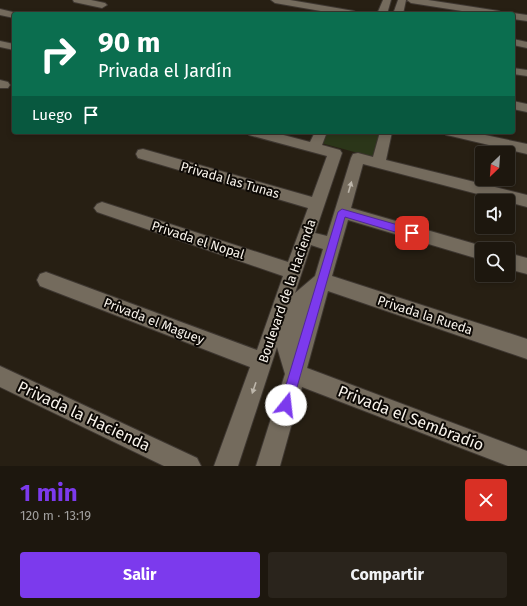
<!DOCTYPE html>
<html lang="es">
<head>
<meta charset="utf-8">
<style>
  :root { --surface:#1d170e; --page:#2a241c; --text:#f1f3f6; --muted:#a09f9e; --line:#3b362e; --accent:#7c3aed }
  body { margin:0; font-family:"Fira Sans",sans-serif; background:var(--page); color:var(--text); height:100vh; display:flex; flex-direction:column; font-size:15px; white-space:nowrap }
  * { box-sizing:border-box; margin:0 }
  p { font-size:13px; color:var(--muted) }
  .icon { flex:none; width:22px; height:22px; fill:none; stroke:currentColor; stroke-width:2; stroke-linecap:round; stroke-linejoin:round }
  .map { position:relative; height:466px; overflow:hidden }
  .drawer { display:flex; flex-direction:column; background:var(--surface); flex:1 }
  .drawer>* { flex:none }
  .guide { position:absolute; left:12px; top:12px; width:503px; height:122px; border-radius:4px; box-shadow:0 2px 6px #0003,0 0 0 1px var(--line); background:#0b6e4f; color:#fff; overflow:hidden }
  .needle { width:26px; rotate:205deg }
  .fabs { position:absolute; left:475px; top:146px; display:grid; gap:8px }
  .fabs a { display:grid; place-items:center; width:40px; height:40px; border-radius:4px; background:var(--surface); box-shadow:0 2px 6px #0003,0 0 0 1px var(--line); font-size:20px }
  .pin { position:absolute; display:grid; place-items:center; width:34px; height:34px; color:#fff; margin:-17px; border-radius:8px; box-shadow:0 2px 6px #0006 }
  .me { position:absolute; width:44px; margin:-22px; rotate:16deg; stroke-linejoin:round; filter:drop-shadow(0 0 3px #0008) }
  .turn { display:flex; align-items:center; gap:14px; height:84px; padding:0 20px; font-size:18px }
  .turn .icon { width:52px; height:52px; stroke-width:2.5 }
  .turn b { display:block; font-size:28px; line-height:34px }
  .then { display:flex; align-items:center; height:38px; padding:0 20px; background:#0003; gap:8px; font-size:15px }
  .round { display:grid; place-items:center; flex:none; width:42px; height:42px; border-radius:4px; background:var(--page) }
  .headline { display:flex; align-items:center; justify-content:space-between; height:68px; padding:0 20px }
  h1 { font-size:24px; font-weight:700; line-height:30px; color:var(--accent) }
  .button { display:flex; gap:8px; margin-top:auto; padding:8px 20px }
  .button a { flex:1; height:46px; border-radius:4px; background:var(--accent); color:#fff; font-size:16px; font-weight:700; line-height:46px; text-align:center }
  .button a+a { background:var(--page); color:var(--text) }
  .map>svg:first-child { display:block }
</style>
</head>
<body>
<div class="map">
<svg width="527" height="466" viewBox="0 0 527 466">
  <rect width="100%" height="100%" fill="#271f13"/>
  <path fill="#2b3619" d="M325 132H380L373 157 321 143Z"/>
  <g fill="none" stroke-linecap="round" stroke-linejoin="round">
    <defs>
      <path id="street" d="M73 0H91L105 3 107 5 102 8 74 2Z
        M271 0H290L354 11 359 14H338L275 3Z
        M383 0H391L387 14H377Z
        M398 0H406L403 14H393Z
        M407 0H428L499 11 504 14H481L411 3Z
        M0 9 17 13 18 14H14V18L0 15Z
        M513 13 527 15V21L513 19V14H510Z
        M513 39 527 42V48L513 45Z
        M0 41 14 44V50L0 47Z
        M513 68 527 70V76L513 74Z
        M0 80 8 82 10 85 8 88H0Z
        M513 101 527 104V112L513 109Z
        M248 132H272L310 142 315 132H327L322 145 340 150 342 153 315 233 327 236 351 158 353 154 358 153 373 157 380 132H392L386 160 527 195V207L363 164 351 208 482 246 488 249H482V260L348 220 332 276 527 339V359L328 291 307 368 527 451V466H508L302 387 280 466H256L285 374 277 347 238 466H214L250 367 40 286 37 280 40 274 46 272 257 350 283 276 97 212 94 208 97 204 102 202 288 262 308 208 138 158 136 154 138 150 143 149 312 197 327 156 249 135ZM311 245 323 249 315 276 295 293Z
        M445 132H471L527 144V154L451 136 446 135Z
        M508 253 527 258V274L508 269Z
        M0 366 197 458 201 466H164L0 387Z"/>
    </defs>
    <use href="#street" stroke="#3e3731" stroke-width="2"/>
    <use href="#street" fill="#746b5d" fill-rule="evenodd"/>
  </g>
  <defs><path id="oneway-solid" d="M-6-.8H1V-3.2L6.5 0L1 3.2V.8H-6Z"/></defs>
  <g fill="#bdb6ab">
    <use href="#oneway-solid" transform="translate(350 187) rotate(-74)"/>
    <use href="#oneway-solid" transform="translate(254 388) rotate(109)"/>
  </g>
  <path fill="#7c3aed" stroke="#51269a" d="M342 209 412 229 417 233 412 237 345 217 292 405 290 409 286 411 282 409 280 405 338 212Z"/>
  <g text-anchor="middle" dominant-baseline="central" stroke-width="4" stroke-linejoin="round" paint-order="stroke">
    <g font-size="13" fill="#f8f3eb" stroke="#0d0905">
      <text transform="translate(230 180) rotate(16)">Privada las Tunas</text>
      <text transform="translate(198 240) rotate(18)">Privada el Nopal</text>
      <text transform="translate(287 291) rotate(-71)">Boulevard de la Hacienda</text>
      <text transform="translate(425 315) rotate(18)">Privada la Rueda</text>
      <text transform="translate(154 321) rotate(21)">Privada el Maguey</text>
    </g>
    <g font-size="16" fill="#f8f3eb" stroke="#0d0905">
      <text transform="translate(84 416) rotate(25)">Privada la Hacienda</text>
      <text transform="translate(411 418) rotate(21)">Privada el Sembradío</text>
    </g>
  </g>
</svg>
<div class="fabs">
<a><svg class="needle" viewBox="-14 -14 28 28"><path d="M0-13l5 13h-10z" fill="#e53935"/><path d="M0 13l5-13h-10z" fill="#a09f9e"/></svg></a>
<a><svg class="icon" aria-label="sound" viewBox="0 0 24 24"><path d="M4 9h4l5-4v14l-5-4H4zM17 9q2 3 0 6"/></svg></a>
<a><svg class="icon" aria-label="search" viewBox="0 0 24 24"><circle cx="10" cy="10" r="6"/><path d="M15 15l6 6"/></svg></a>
</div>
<div class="pin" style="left:412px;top:233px;background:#d93025"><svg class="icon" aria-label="arrive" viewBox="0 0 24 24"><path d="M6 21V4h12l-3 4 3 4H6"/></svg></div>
<svg class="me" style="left:286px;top:405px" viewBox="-20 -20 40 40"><circle r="19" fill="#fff"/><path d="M0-13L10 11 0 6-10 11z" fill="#7c3aed"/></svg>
<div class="guide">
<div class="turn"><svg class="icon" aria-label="right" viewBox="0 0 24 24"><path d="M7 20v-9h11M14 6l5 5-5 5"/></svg><div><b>90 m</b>Privada el Jardín</div></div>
<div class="then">Luego<svg class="icon" aria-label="arrive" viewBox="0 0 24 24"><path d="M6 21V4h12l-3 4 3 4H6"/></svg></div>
</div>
</div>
<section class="drawer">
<div class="headline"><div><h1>1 min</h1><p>120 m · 13:19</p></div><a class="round" style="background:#d93025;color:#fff"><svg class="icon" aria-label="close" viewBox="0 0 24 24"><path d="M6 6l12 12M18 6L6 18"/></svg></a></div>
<div class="button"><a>Salir</a><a>Compartir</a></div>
</section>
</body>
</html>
